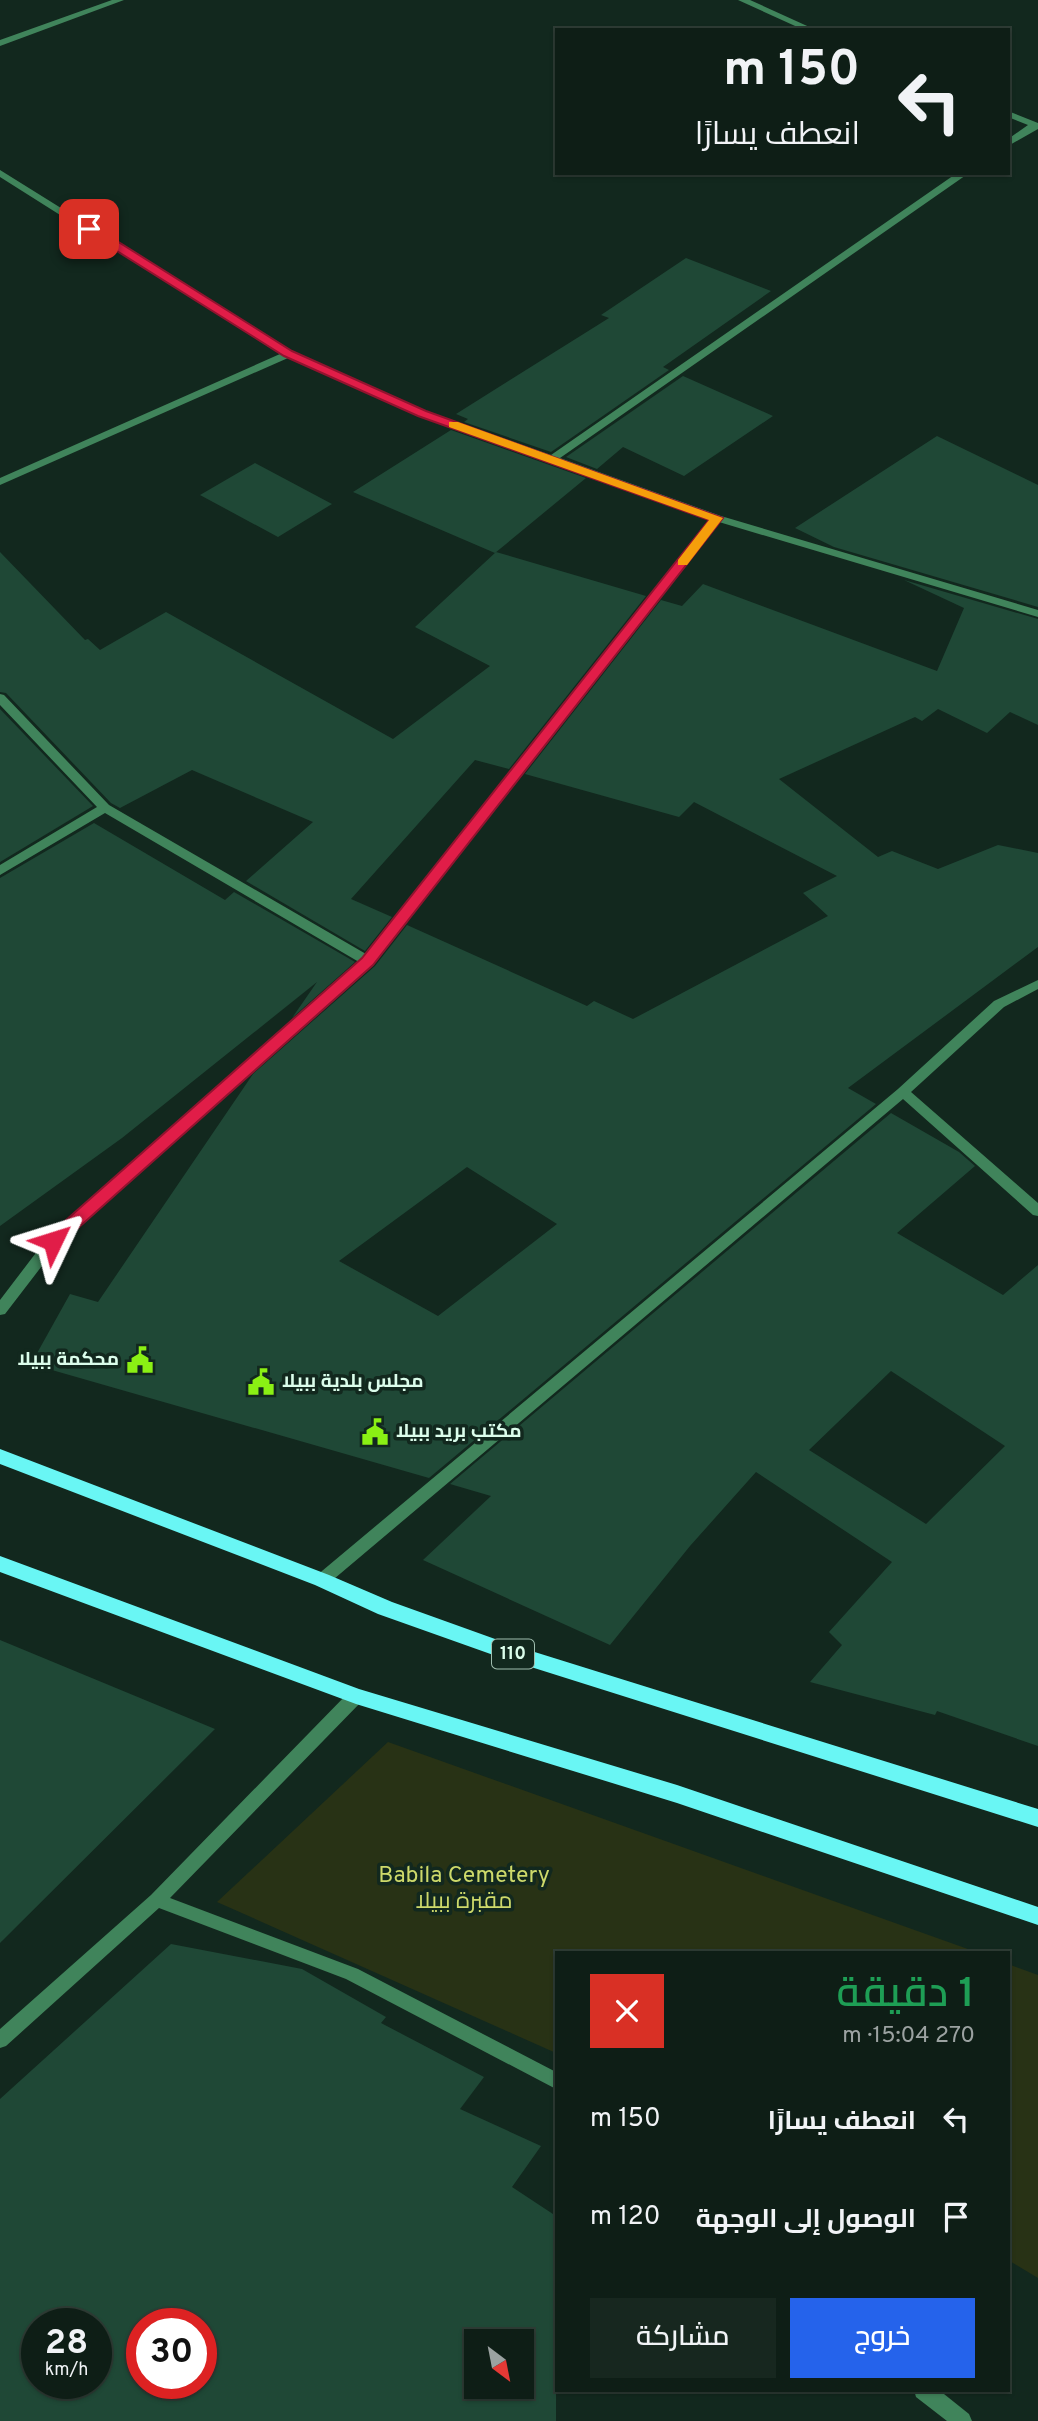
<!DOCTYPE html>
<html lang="ar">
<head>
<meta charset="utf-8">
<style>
  :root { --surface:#0e1e16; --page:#17271f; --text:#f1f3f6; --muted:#9ba2a1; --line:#2e3c35; --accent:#2563eb }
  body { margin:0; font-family:Overpass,Cairo,sans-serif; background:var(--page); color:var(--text); direction:rtl; height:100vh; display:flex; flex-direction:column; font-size:26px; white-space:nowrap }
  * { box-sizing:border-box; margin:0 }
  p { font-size:23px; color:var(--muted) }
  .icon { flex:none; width:38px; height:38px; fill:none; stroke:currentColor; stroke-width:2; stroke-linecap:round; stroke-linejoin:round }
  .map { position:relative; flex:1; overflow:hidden; direction:ltr }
  .drawer { position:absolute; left:555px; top:1951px; width:455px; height:441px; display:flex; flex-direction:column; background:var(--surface); border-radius:0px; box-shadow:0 2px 5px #0004,0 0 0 2px var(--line); direction:rtl }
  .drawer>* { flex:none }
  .banner { position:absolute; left:555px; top:28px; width:455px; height:147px; border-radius:0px; box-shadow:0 2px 5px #0004,0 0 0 2px var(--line); direction:rtl; background:#0e1e16; color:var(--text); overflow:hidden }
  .needle { width:46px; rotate:148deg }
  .tools { position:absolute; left:464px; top:2329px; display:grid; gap:14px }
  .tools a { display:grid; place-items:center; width:70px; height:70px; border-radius:0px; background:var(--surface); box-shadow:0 2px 5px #0004,0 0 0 2px var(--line); font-size:35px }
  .speed { position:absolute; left:21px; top:2308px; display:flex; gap:14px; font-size:35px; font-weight:700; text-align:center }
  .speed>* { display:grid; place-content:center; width:91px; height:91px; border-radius:50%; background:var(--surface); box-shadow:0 2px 5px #0004,0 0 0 2px var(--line); line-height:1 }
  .speed small { font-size:18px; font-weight:400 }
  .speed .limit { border:10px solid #d22; background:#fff; color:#111 }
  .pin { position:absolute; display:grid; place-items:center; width:60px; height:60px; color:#fff; margin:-30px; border-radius:14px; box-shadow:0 4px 10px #0006 }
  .me { position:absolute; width:77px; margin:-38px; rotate:49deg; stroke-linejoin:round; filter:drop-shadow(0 0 5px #0008) }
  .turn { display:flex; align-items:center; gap:24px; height:147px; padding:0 35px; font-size:32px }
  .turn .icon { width:91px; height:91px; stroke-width:2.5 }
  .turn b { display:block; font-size:49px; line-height:60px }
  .round { display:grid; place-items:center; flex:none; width:74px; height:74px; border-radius:0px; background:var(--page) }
  .headline { display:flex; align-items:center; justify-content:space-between; height:119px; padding:0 35px }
  h1 { font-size:42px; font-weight:600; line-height:52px; color:#1e9e55 }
  .primary-button { display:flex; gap:14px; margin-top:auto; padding:14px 35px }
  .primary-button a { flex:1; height:80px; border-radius:0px; background:var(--accent); color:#fff; font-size:28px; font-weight:600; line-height:80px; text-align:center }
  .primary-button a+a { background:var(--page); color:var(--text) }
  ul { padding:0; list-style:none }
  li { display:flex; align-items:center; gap:21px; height:98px; padding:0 35px }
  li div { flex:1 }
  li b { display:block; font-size:26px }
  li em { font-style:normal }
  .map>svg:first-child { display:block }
</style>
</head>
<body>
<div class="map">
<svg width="1038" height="2421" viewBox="0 0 1038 2421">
  <rect width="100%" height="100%" fill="#12281e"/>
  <path fill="#283215" d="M388 1742 979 1953H556V2053L217 1902Z
    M1008 1964 1038 1975V2278L1008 2260Z"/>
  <path fill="#1f4836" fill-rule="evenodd" d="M686 258 771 291 663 367 669 370 551 452 464 422 468 419 456 414 609 318 601 315Z
    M683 376 773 416 684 476 623 447 597 469 566 457Z
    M451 430 586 478 495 553 353 492Z
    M937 436 1038 485V607L834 547 795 528Z
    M255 463 332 504 278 537 200 495Z
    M0 552 85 640 88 639 100 650 166 612 393 739 490 666 415 627 496 552 646 596 509 769 475 760 351 899 392 917 365 951 246 881 313 822 192 770 120 808 111 803 6 693 0 692Z
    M904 580 1038 619V725L1010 712 987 733 938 709 922 721 915 717 779 779 878 857 892 851 938 869 998 845 1038 853V947L848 1088 876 1104 429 1478 31 1364 70 1294 98 1302 253 1074 375 966 407 925 587 1006 594 1001 633 1019 828 916 803 893 837 876 694 802 679 817 525 774 661 600 682 606 703 584 937 671 964 608ZM467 1167 557 1224 438 1316 339 1261Z
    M0 709 93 806 0 862Z
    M94 823 225 900 234 892 355 962 292 1018 317 982 122 1138 0 1226V878Z
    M891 1113 959 1152 975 1166 897 1233 1003 1295 1038 1265V1746L937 1711 935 1715 810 1682 842 1645 829 1632 892 1562 756 1472 690 1546 610 1645 423 1560 491 1496 450 1484ZM891 1371 1005 1446 926 1524 809 1450Z
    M0 1640 215 1729 0 1943Z
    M171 1944 302 1969 386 2017 381 2023 484 2077 460 2109 541 2146 512 2187 556 2216V2421H0V2099ZM37 2324H96V2384H37ZM142 2324H201V2384H142ZM476 2342H522V2387H476Z"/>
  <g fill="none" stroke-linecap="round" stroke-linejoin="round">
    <path fill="#40845b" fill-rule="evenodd" d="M112 0H124L0 46V40Z
      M738 0H750L816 30H804Z
      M1008 111 1038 123V129L1008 146V139L1028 125 1008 117Z
      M0 170 292 352 426 411 551 455 957 173H969L560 458 721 516 1038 610V617L719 522 373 964 58 1245 5 1314 0 1315V1300L48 1237 359 962 105 813 0 875V865L97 807 0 705V694L4 695 109 805 366 954 710 519 418 415 288 358 0 485V478L280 354 0 177Z
      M1038 980V989L1004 1007 911 1092 1038 1203V1216L1033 1215 903 1099 328 1584 322 1586 316 1584 314 1580 316 1576 898 1089 994 1001Z
      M356 1689 362 1691 364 1696 362 1701 170 1898 358 1969 556 2072V2089L346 1979 159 1908 6 2046 0 2048V2029L151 1895 350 1691Z
      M914 2390H939L969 2414 972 2421H947L916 2397Z"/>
    <path fill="#69f6f4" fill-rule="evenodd" d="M0 1449 329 1575 392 1602 509 1644 1038 1809V1827L499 1657 378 1614 315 1585 0 1464Z
      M0 1556 359 1689 677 1785 1038 1907V1925L677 1803 356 1704 0 1572Z"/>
  </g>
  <path fill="#e11d48" stroke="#92132f" stroke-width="2" d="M85 226H93L292 351 426 411 723 518 373 965 59 1245H47V1237L362 958 709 520 418 416 284 356 85 231Z"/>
  <path fill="#f59e0b" d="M449 422H458L723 518 687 565H678V560L709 520 449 427Z"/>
  <defs>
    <symbol id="civic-bare" viewBox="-9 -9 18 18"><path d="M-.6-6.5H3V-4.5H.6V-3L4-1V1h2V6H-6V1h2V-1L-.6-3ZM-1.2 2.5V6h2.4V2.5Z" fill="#8af014" stroke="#12281e" stroke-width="2.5" paint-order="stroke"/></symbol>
  </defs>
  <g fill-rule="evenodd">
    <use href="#civic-bare" x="121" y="1341" width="38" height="38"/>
    <use href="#civic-bare" x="242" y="1363" width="38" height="38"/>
    <use href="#civic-bare" x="356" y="1413" width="38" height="38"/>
  </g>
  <g text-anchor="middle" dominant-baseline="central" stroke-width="7" stroke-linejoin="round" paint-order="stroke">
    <rect fill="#12281e" stroke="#9fbdae" stroke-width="2" x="492" y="1639.5" width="42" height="29" rx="5"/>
    <g font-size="18" font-weight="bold" fill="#dbfdeb">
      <text x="513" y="1654">110</text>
    </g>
    <g font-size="19" font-weight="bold" fill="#dbfdeb" stroke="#12281e" text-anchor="start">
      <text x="119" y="1360" text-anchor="end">محكمة ببيلا</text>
      <text x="282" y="1382">مجلس بلدية ببيلا</text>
      <text x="396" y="1432">مكتب بريد ببيلا</text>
    </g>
    <g font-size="23" fill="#cdd96a" stroke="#12281e">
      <text x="464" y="1876">Babila Cemetery<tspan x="464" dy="26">مقبرة ببيلا</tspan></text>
    </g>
  </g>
</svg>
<div class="tools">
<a><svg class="needle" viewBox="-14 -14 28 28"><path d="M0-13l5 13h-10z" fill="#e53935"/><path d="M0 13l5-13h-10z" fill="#9ba2a1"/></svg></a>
</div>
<div class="speed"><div>28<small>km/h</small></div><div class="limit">30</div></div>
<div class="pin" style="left:89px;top:229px;background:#d93025"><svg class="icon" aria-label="arrive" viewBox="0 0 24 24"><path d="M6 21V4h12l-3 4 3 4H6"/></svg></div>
<svg class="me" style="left:53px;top:1241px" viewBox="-20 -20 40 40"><path d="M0-17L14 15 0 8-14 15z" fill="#e11d48" stroke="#fff" stroke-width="4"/></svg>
<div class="banner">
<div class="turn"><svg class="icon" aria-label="left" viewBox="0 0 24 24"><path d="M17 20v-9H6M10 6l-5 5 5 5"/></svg><div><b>150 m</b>انعطف يسارًا</div></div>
</div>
<section class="drawer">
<div class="headline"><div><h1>1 دقيقة</h1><p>270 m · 15:04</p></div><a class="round" style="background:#d93025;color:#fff"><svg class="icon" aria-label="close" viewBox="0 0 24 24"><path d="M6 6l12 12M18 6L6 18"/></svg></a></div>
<ul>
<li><svg class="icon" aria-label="left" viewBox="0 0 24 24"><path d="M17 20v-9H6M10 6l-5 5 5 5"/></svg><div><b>انعطف يسارًا</b></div><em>150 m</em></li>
<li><svg class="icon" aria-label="arrive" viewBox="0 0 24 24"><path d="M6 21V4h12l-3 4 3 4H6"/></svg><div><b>الوصول إلى الوجهة</b></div><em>120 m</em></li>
</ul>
<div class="primary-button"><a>خروج</a><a>مشاركة</a></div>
</section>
</div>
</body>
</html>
